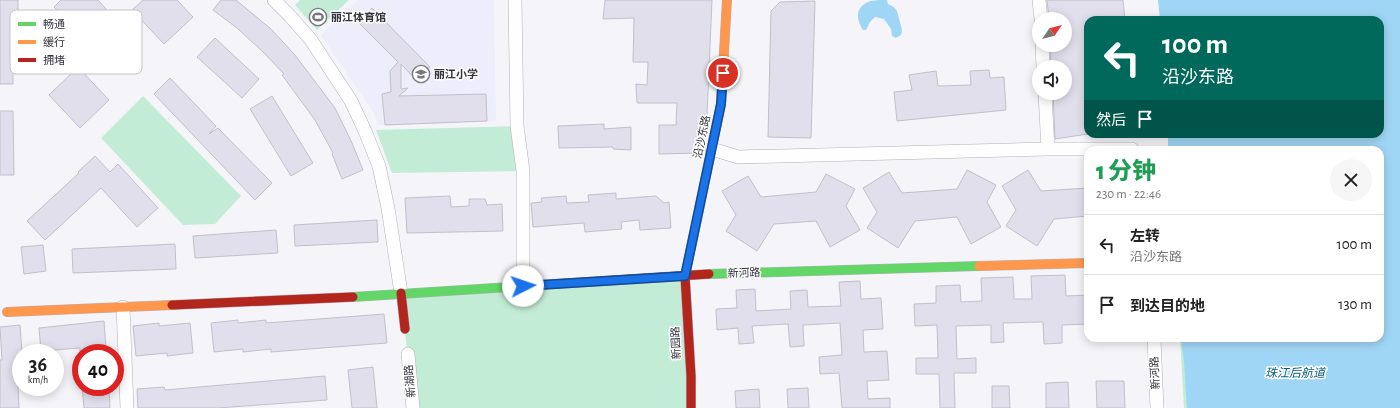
<!DOCTYPE html>
<html lang="zh">
<head>
<meta charset="utf-8">
<style>
  :root { --surface:#fff; --page:#f6f6f6; --text:#222; --muted:#767676; --line:#e0e0e0 }
  body { margin:0; font-family:"Alegreya Sans","Noto Sans SC",sans-serif; background:var(--page); color:var(--text); height:100vh; display:flex; flex-direction:column; font-size:15px; white-space:nowrap }
  * { box-sizing:border-box; margin:0 }
  p { font-size:13px; color:var(--muted) }
  .icon { flex:none; width:22px; height:22px; fill:none; stroke:currentColor; stroke-width:2; stroke-linecap:round; stroke-linejoin:round }
  .map { position:relative; flex:1; overflow:hidden }
  .panel { position:absolute; left:1084px; top:146px; width:300px; height:196px; display:flex; flex-direction:column; background:var(--surface); border-radius:12px; box-shadow:0 2px 10px #0003 }
  .panel>* { flex:none }
  .top-card { position:absolute; left:1084px; top:16px; width:300px; height:122px; border-radius:12px; box-shadow:0 2px 10px #0003; background:#00695c; color:#fff; overflow:hidden }
  .needle { width:26px; rotate:55deg }
  .controls { position:absolute; left:1032px; top:12px; display:grid; gap:8px }
  .controls a { display:grid; place-items:center; width:40px; height:40px; border-radius:50%; background:var(--surface); box-shadow:0 2px 10px #0003; font-size:20px }
  .speed { position:absolute; left:12px; top:344px; display:flex; gap:8px; font-size:20px; font-weight:700; text-align:center }
  .speed>* { display:grid; place-content:center; width:52px; height:52px; border-radius:50%; background:var(--surface); box-shadow:0 2px 10px #0003; line-height:1 }
  .speed small { font-size:10px; font-weight:400 }
  .speed .limit { border:6px solid #d22; background:#fff; color:#111 }
  .pin { position:absolute; display:grid; place-items:center; width:34px; height:34px; color:#fff; margin:-17px; border:2px solid #fff; border-radius:50%; box-shadow:0 1px 4px #0007 }
  .me { position:absolute; width:44px; margin:-22px; rotate:86deg; stroke-linejoin:round; filter:drop-shadow(0 0 3px #0008) }
  .turn { display:flex; align-items:center; gap:14px; height:84px; padding:0 12px; font-size:18px }
  .turn .icon { width:52px; height:52px; stroke-width:2.5 }
  .turn b { display:block; font-size:28px; line-height:34px }
  .then { display:flex; align-items:center; height:38px; padding:0 12px; background:#0003; gap:8px; font-size:15px }
  .round { display:grid; place-items:center; flex:none; width:42px; height:42px; border-radius:21px; background:var(--page) }
  .summary { display:flex; align-items:center; justify-content:space-between; height:68px; padding:0 12px }
  h1 { font-size:24px; font-weight:800; line-height:30px; color:#1e9e55 }
  ul { padding:0; list-style:none }
  li { display:flex; align-items:center; gap:12px; height:60px; padding:0 12px; border-top:1px solid var(--line) }
  li div { flex:1 }
  li b { display:block; font-size:15px }
  li em { font-style:normal }
  .map>svg:first-child { display:block }
</style>
</head>
<body>
<div class="map">
<svg width="1400" height="408" viewBox="0 0 1400 408">
  <rect width="100%" height="100%" fill="#f5f5f9"/>
  <path fill="#eeedfb" d="M358 0H494L496 121 379 125 373 112 321 35Z"/>
  <path fill="#c2ecd6" d="M300 0H349L317 30 295 5Z
    M143 96 241 196 215 224 183 225 101 138Z
    M517 126 523 171 392 173 376 130Z
    M684 276 687 408H413L401 293Z
    M1180 338H1194L1198 408H1184Z"/>
  <path fill="#a0d6f5" d="M878 0H887L888 4C899 9 897 12 900 22 901 27 903 30 901 35L896 38 892 36 891 29 884 19 875 17 870 22 866 30H863C856 19 855 8 868 2 871 0 875 1 878 0Z
    M1158 0H1400V408H1187L1184 362 1181 338H1380V150H1168V134H1380V20H1160Z"/>
  <path fill="#e0dfeb" stroke="#c1c0c8" d="M0 0H18V15H15V49H13V84H0Z
    M61 0H98L121 26 94 51 54 7Z
    M143 0H177L193 17 164 44 132 10Z
    M221 0H236L271 29 295 55 335 108 352 143 363 170 342 179 332 154 333 153 315 120 282 75 284 74 263 52 237 28 213 10Z
    M605 0H712L707 115 699 153 659 154V125H676L677 103H637L636 84 647 85 648 62H633L634 18 603 19Z
    M1047 0H1123L1125 20H1088V134L1055 139 1053 93H1065V67H1051L1050 45H1065V19H1049Z
    M815 1 811 138 768 137 771 11 780 2Z
    M372 8 430 67 416 80 401 64V89L408 88 399 96 486 94 487 121 385 125 382 94 391 92 390 71 398 62 359 23Z
    M215 38 259 79 242 98 197 57Z
    M78 67 109 100 80 128 49 95Z
    M989 70 990 78 1004 77 1006 110 897 121 894 92 912 90 909 75 936 71 938 86 971 85 970 71Z
    M170 78 216 126 209 134 218 128 272 183 255 200 154 94Z
    M272 96 313 163 291 176 250 109Z
    M0 111H13L14 175H0Z
    M604 124V129L631 127V150L613 149V147L559 148 558 126Z
    M95 156 110 172 118 164 158 208 137 227 101 188 45 240 27 221 79 173 78 172Z
    M967 170 996 185 987 202 1001 227 971 244 957 217 915 221 898 248 867 228 877 212 863 188 889 172 902 193 957 189Z
    M1028 170 1041 191 1088 188V216L1054 219 1037 246 1006 226 1016 210 1002 186Z
    M826 174 855 189 846 206 860 230 830 247 816 221 774 224 757 251 726 231 736 215 722 191 748 176 761 197 816 192Z
    M616 193V199L656 196 664 203 669 202 671 228 640 230 639 220 621 222 622 229 585 232 584 223 533 227 531 203 542 202 541 198 566 196 567 203 589 202 588 195Z
    M450 196 451 207 469 206V199H485L487 205 502 204 503 231 407 233 405 198Z
    M377 220 378 242 295 246 294 225Z
    M276 230 278 253 195 258 193 236Z
    M175 244 176 269 73 273 72 249Z
    M43 245 46 271 24 274 21 247Z
    M1065 275 1066 296 1088 295V324L1062 325V343L1044 344 1043 322 1003 323 1004 342 991 343V325L956 326 957 359 976 358V373H954L955 408H940L939 374H916V358H938L937 325 915 326 914 304 936 303V286L960 285 961 302 982 301 981 278 1013 277 1014 299H1032L1031 276Z
    M860 281 861 299 881 298 883 329 863 330 864 352 887 351 889 380 867 381 868 399 890 398V408H842L839 373 820 374 819 357 842 355 840 323 803 325 804 346 790 347 788 324 752 326 754 343 739 344 738 328 717 330 716 309 737 308 736 290 755 289 756 311 791 309 790 291 807 290 808 307 841 306 839 282Z
    M384 314 387 343 271 352V349L243 352V349L214 352 211 323 238 320V323L266 320V323Z
    M104 321 106 349 80 351V348L41 351 39 328Z
    M159 323V326L190 323 193 353 167 356V353L136 356 133 326Z
    M20 325 22 353H20V385H18L19 408H0V360H2L0 327Z
    M373 367 377 408H352L348 370Z
    M325 376 327 400 218 408H138L137 389 164 387 165 390Z
    M1096 381H1124L1125 408H1097Z
    M1068 382 1069 408H1046V383Z
    M992 386H1009L1010 408H992Z
    M82 387H109L110 408H84Z
    M808 388 809 408H788L787 389Z
    M759 389 760 408H736L735 391Z"/>
  <g fill="none" stroke-linecap="round" stroke-linejoin="round">
    <defs>
      <path id="street" d="M274 0 290 16 311 40 351 101 365 131 379 166 388 208 401 293
        M515 0 517 126 523 171V286
        M1039 0 1041 19
        M1042 45 1043 67
        M712 149 738 157 1048 149 1045 93
        M1048 149H1132
        M123 307 127 408
        M1154 338 1157 408
        M408 354 413 408"/>
      <path id="fast" d="M709 274 979 266
        M353 297 556 284"/>
      <path id="slow" d="M691 248 721 104 727 0
        M979 266 1088 263
        M7 312 172 305"/>
      <path id="jam" d="M691 248 685 276 691 376V408
        M556 284 709 274
        M401 293 405 329
        M172 305 353 297"/>
    </defs>
    <use href="#street" stroke="#b1b0b7" stroke-width="14"/>
    <use href="#fast" stroke="#b1b0b7" stroke-width="10"/>
    <use href="#slow" stroke="#b1b0b7" stroke-width="10"/>
    <use href="#jam" stroke="#b1b0b7" stroke-width="10"/>
    <use href="#street" stroke="#fefefe" stroke-width="13"/>
    <use href="#fast" stroke="#63d668" stroke-width="9"/>
    <use href="#slow" stroke="#ff974d" stroke-width="9"/>
    <use href="#jam" stroke="#b3261e" stroke-width="9"/>
  </g>
  <g fill="none" stroke-linecap="round" stroke-linejoin="round">
    <defs>
      <path id="route" d="M523 286 685 276 721 104 723 73"/>
    </defs>
    <use href="#route" stroke="#114b97" stroke-width="10"/>
    <use href="#route" stroke="#1a73e8" stroke-width="7"/>
  </g>
  <defs>
    <symbol id="stadium-ring" viewBox="-11 -11 22 22"><circle r="9.5" fill="#fff" stroke="#787780" stroke-width="1.5"/><path d="M0-5a6.5 5 0 1 0 0 10a6.5 5 0 1 0 0-10ZM-3.5-1.8h7v3.6h-7Z" fill="#787780"/></symbol>
    <symbol id="school-ring" viewBox="-11 -11 22 22"><circle r="9.5" fill="#fff" stroke="#787780" stroke-width="1.5"/><path d="M0-5L7-2L0 1L-7-2ZM-4 1L0 2.5L4 1V4Q0 6-4 4Z" fill="#787780"/></symbol>
  </defs>
  <g fill-rule="evenodd">
    <use href="#stadium-ring" x="308" y="7" width="20" height="20"/>
    <use href="#school-ring" x="411" y="64" width="20" height="20"/>
  </g>
  <g text-anchor="middle" dominant-baseline="central" stroke-width="3" stroke-linejoin="round" paint-order="stroke">
    <g font-size="11" font-weight="bold" fill="#35333f" stroke="#fff" text-anchor="start">
      <text x="331" y="17">丽江体育馆</text>
      <text x="434" y="74">丽江小学</text>
    </g>
    <g font-size="11" fill="#35333f" stroke="#fff">
      <text transform="translate(702 137) rotate(-78)">沿沙东路</text>
      <text transform="translate(744 273) rotate(-2)">新河路</text>
      <text transform="translate(676 343) rotate(-93)">新园路</text>
      <text transform="translate(1155 373) rotate(-93)">新河路</text>
      <text transform="translate(410 381) rotate(-95)">新湖路</text>
    </g>
    <g font-size="12" font-style="italic" fill="#095d80" stroke="#fff">
      <text x="1295" y="373">珠江后航道</text>
    </g>
  </g>
  <rect x="10" y="10" width="132" height="64" rx="6" fill="#fff" stroke="#c2c2c5" stroke-width="1"/>
  <rect x="18" y="22" width="18" height="4" fill="#63d668"/>
  <rect x="18" y="40" width="18" height="4" fill="#ff974d"/>
  <rect x="18" y="58" width="18" height="4" fill="#b3261e"/>
  <g font-size="11" fill="#35333f">
    <text x="43" y="28">畅通</text>
    <text x="43" y="46">缓行</text>
    <text x="43" y="64">拥堵</text>
  </g>
</svg>
<div class="controls">
<a><svg class="needle" viewBox="-14 -14 28 28"><path d="M0-13l5 13h-10z" fill="#e53935"/><path d="M0 13l5-13h-10z" fill="#767676"/></svg></a>
<a><svg class="icon" aria-label="sound" viewBox="0 0 24 24"><path d="M4 9h4l5-4v14l-5-4H4zM17 9q2 3 0 6"/></svg></a>
</div>
<div class="speed"><div>36<small>km/h</small></div><div class="limit">40</div></div>
<div class="pin" style="left:723px;top:73px;background:#d93025"><svg class="icon" aria-label="arrive" viewBox="0 0 24 24"><path d="M6 21V4h12l-3 4 3 4H6"/></svg></div>
<svg class="me" style="left:523px;top:286px" viewBox="-20 -20 40 40"><circle r="19" fill="#fff"/><path d="M0-13L10 11 0 6-10 11z" fill="#1a73e8"/></svg>
<div class="top-card">
<div class="turn"><svg class="icon" aria-label="left" viewBox="0 0 24 24"><path d="M17 20v-9H6M10 6l-5 5 5 5"/></svg><div><b>100 m</b>沿沙东路</div></div>
<div class="then">然后<svg class="icon" aria-label="arrive" viewBox="0 0 24 24"><path d="M6 21V4h12l-3 4 3 4H6"/></svg></div>
</div>
<section class="panel">
<div class="summary"><div><h1>1 分钟</h1><p>230 m · 22:46</p></div><a class="round"><svg class="icon" aria-label="close" viewBox="0 0 24 24"><path d="M6 6l12 12M18 6L6 18"/></svg></a></div>
<ul>
<li><svg class="icon" aria-label="left" viewBox="0 0 24 24"><path d="M17 20v-9H6M10 6l-5 5 5 5"/></svg><div><b>左转</b><p>沿沙东路</p></div><em>100 m</em></li>
<li><svg class="icon" aria-label="arrive" viewBox="0 0 24 24"><path d="M6 21V4h12l-3 4 3 4H6"/></svg><div><b>到达目的地</b></div><em>130 m</em></li>
</ul>
</section>
</div>
</body>
</html>
